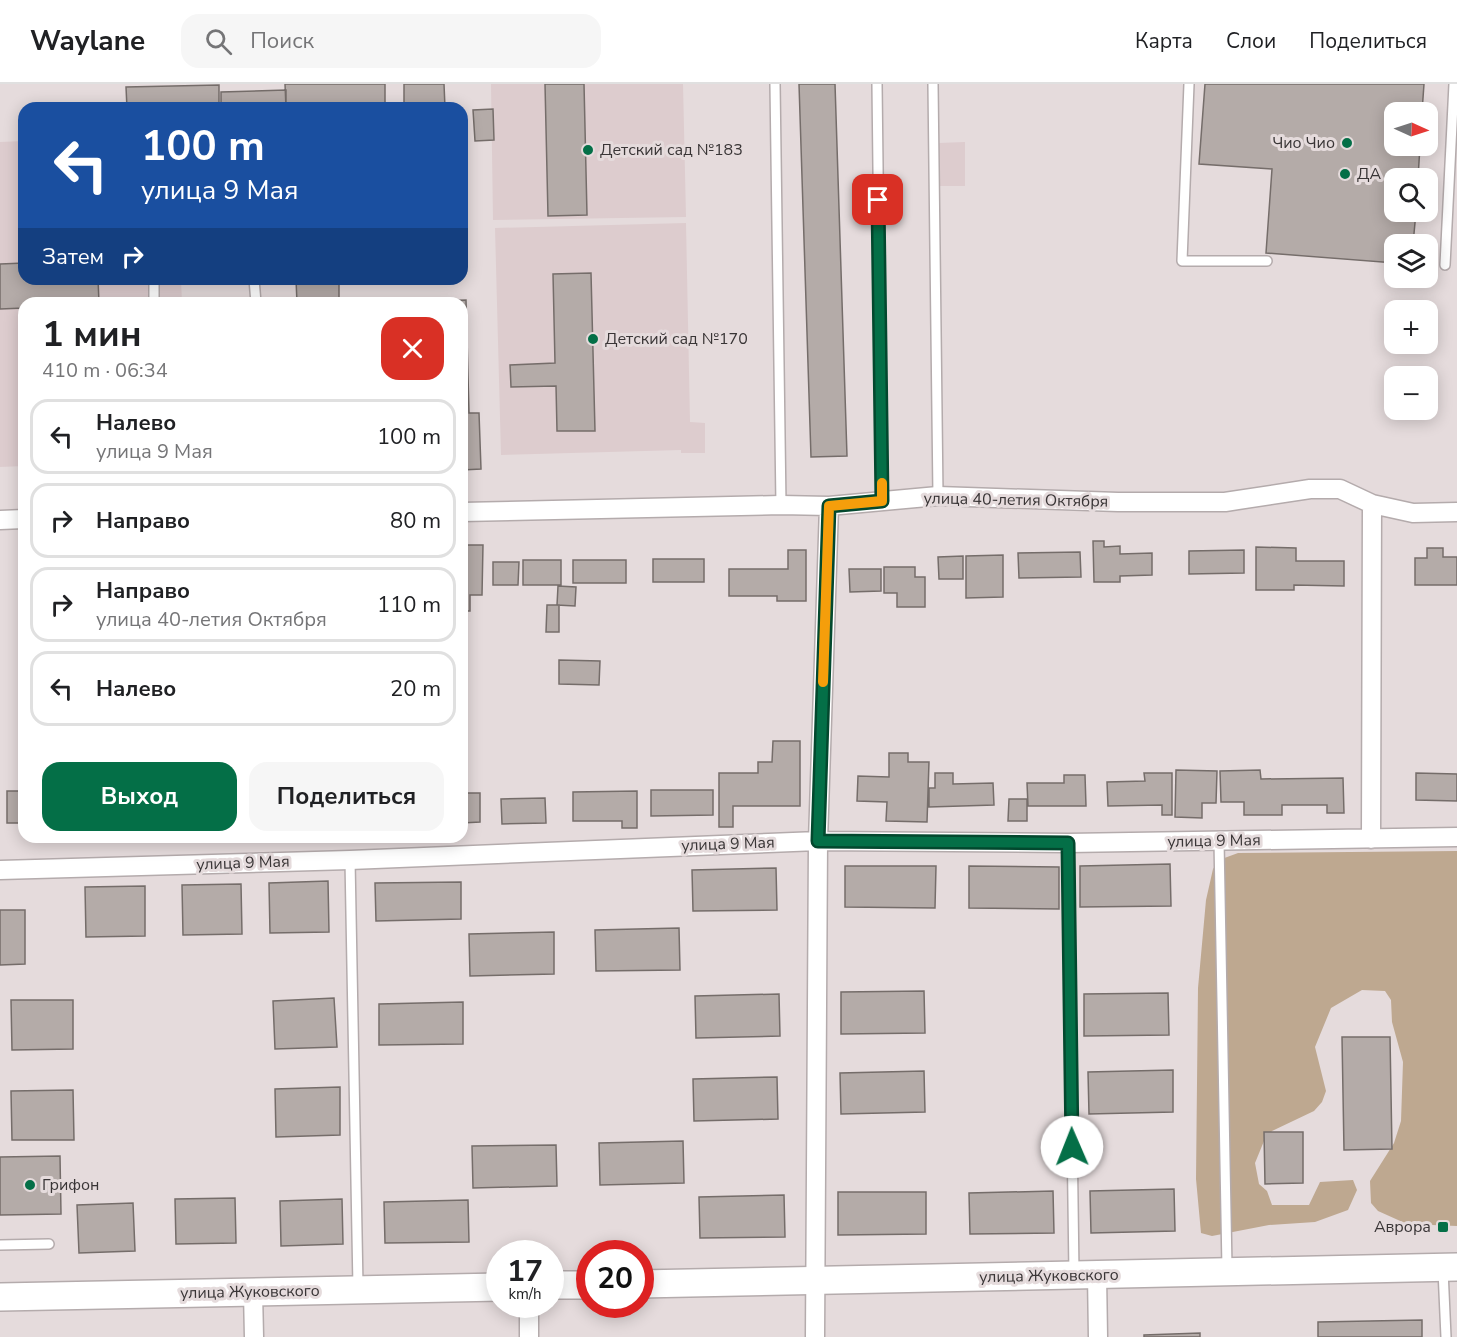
<!DOCTYPE html>
<html lang="ru">
<head>
<meta charset="utf-8">
<style>
  :root { --surface:#fff; --page:#f6f6f6; --text:#202124; --muted:#757577; --line:#e0e0e0; --accent:#046f47 }
  body { margin:0; font-family:"Nunito Sans",sans-serif; background:var(--page); color:var(--text); height:100vh; display:flex; flex-direction:column; font-size:22px; white-space:nowrap }
  * { box-sizing:border-box; margin:0 }
  p { font-size:20px; color:var(--muted) }
  .icon { flex:none; width:33px; height:33px; fill:none; stroke:currentColor; stroke-width:2; stroke-linecap:round; stroke-linejoin:round }
  .map { position:relative; flex:1; overflow:hidden }
  .sheet { position:absolute; left:18px; top:213px; width:450px; height:546px; display:flex; flex-direction:column; background:var(--surface); border-radius:18px; box-shadow:0 3px 15px #0003 }
  .sheet>* { flex:none }
  .guide { position:absolute; left:18px; top:18px; width:450px; height:183px; border-radius:18px; box-shadow:0 3px 15px #0003; background:#1a4fa0; color:#fff; overflow:hidden }
  .needle { width:39px; rotate:93deg }
  .controls { position:absolute; left:1384px; top:18px; display:grid; gap:12px }
  .controls a { display:grid; place-items:center; width:54px; height:54px; border-radius:12px; background:var(--surface); box-shadow:0 3px 15px #0003; font-size:30px }
  .speed { position:absolute; left:486px; top:1156px; display:flex; gap:12px; font-size:30px; font-weight:700; text-align:center }
  .speed>* { display:grid; place-content:center; width:78px; height:78px; border-radius:50%; background:var(--surface); box-shadow:0 3px 15px #0003; line-height:1 }
  .speed small { font-size:15px; font-weight:400 }
  .speed .limit { border:9px solid #d22; background:#fff; color:#111 }
  .pin { position:absolute; display:grid; place-items:center; width:51px; height:51px; color:#fff; margin:-26px; border-radius:12px; box-shadow:0 3px 9px #0006 }
  .me { position:absolute; width:66px; margin:-33px; rotate:359deg; stroke-linejoin:round; filter:drop-shadow(0 0 4px #0008) }
  .turn { display:flex; align-items:center; gap:21px; height:126px; padding:0 24px; font-size:27px }
  .turn .icon { width:78px; height:78px; stroke-width:2.5 }
  .turn b { display:block; font-size:42px; line-height:51px }
  .then { display:flex; align-items:center; height:57px; padding:0 24px; background:#0003; gap:12px; font-size:22px }
  .round { display:grid; place-items:center; flex:none; width:63px; height:63px; border-radius:18px; background:var(--page) }
  .summary { display:flex; align-items:center; justify-content:space-between; height:102px; padding:0 24px }
  h1 { font-size:36px; font-weight:700; line-height:45px }
  .button { display:flex; gap:12px; margin-top:auto; padding:12px 24px }
  .button a { flex:1; height:69px; border-radius:18px; background:var(--accent); color:#fff; font-size:24px; font-weight:700; line-height:69px; text-align:center }
  .button a+a { background:var(--page); color:var(--text) }
  ul { padding:0; list-style:none }
  li { display:flex; align-items:center; gap:18px; height:75px; margin:0 12px 9px; padding:0 12px; border:3px solid var(--line); border-radius:18px }
  li div { flex:1 }
  li b { display:block; font-size:22px }
  li em { font-style:normal }
  header { display:flex; align-items:center; gap:36px; box-sizing:border-box; height:84px; padding:0 30px; background:var(--surface); border-bottom:2px solid var(--line) }
  header strong { font-size:28px }
  nav { display:flex; gap:33px; margin-inline-start:auto; font-size:21px }
  .search { width:420px; height:54px; background:var(--page); display:flex; align-items:center; gap:15px; box-sizing:border-box; padding:0 21px; border-radius:18px; color:var(--muted); font-size:22px }
  .map>svg:first-child { display:block }
</style>
</head>
<body>
<header>
<strong>Waylane</strong>
<div class="search"><svg class="icon" aria-label="search" viewBox="0 0 24 24"><circle cx="10" cy="10" r="6"/><path d="M15 15l6 6"/></svg>Поиск</div>
<nav><a>Карта</a><a>Слои</a><a>Поделиться</a></nav>
</header>
<div class="map">
<svg width="1457" height="1253" viewBox="0 0 1457 1253">
  <rect width="100%" height="100%" fill="#e5dbdc"/>
  <path fill="#ddccce" d="M491 0H683L686 133 493 136Z
    M24 57V195H181L182 219H24V382L0 383V58Z
    M965 58V102H939V59Z
    M686 139 690 338 705 339V369H681V366L501 371 495 144Z"/>
  <path fill="#bea890" d="M1457 767V1142L1407 1140 1378 1127 1371 1119 1370 1097 1394 1059 1401 1037 1403 978 1392 938 1391 916 1385 907 1362 906 1331 924 1315 963 1326 1007 1322 1018 1314 1027 1272 1047 1264 1057 1255 1079 1259 1100 1267 1107 1272 1121H1309L1320 1098 1353 1096 1357 1106 1348 1126 1315 1138 1269 1141 1212 1152 1201 1149 1196 1095 1198 904 1206 816 1213 785 1219 776 1238 769Z"/>
  <path fill="#b4aba8" stroke="#756d6a" stroke-width="1.5" d="M285 0H385V23L286 24Z
    M404 0H444L445 24H404Z
    M545 0H584L587 131 548 132Z
    M799 0H835L847 372 811 373Z
    M1205 0H1424L1422 28H1395V62H1420L1418 94H1395V128H1416L1413 160H1395V179L1266 169 1272 85 1199 80Z
    M219 1V24H127L126 3Z
    M286 6V24H221V8Z
    M493 25 494 56 475 57 473 26Z
    M24 179V195H98L99 219H24V224L0 225V180Z
    M591 189 595 347H557L556 302 511 303 510 281 555 279 553 190Z
    M296 195H339V219H297Z
    M466 216 469 329H479L481 385 462 386V219H371Z
    M1093 457H1104V463L1120 462V470L1152 469V491L1120 492V498H1094Z
    M465 461H483L482 511H470V527H462V474H465Z
    M1256 463 1296 464V477H1344V502L1294 501V506H1256Z
    M1427 464H1443V473H1457V501H1415V474H1427Z
    M788 466H806V517H777V512H729V485H788Z
    M1244 466V489L1189 490V467Z
    M1080 468 1081 493 1019 494 1018 469Z
    M1003 471V513L966 514V472Z
    M963 472V495H939L938 473Z
    M653 475H704V498H653Z
    M523 476H561V501H523Z
    M573 476H626V499H573Z
    M493 478H519L518 501H493Z
    M884 483H915V493H925V523H897V509H884Z
    M20 484H24V507H20Z
    M849 485H881V507L850 508Z
    M558 502 576 503 575 522 557 521Z
    M547 521H559V548H546Z
    M559 576 600 577 599 601 559 600Z
    M773 657H800V722H733V743H719V689H758V678H772Z
    M889 669H908V678H929L927 738 886 737 887 718 857 717 858 692 889 693Z
    M1176 686 1217 687 1216 719H1202V734L1175 733Z
    M1260 686 1261 695 1343 694 1344 729H1327V721H1282V731H1244V718H1221L1220 687Z
    M935 689H953V700L993 699 994 721 929 723V704H935Z
    M1144 689H1172V731H1162V721L1108 722 1107 698 1145 697Z
    M1416 689 1457 690V717L1416 716Z
    M1064 691H1085L1086 722H1028L1027 699H1064Z
    M651 706H713V731L651 732Z
    M7 707H24V739H7Z
    M637 707V744H622V737H573V708Z
    M462 709H480V738L462 739Z
    M545 714 546 739 502 740 501 715Z
    M1009 715H1027V737H1008Z
    M1170 780 1171 822 1080 823V782Z
    M845 782H936L935 824 845 823Z
    M969 782 1059 783V825L969 824Z
    M776 784 777 826 693 827 692 786Z
    M328 797 329 848 270 849 269 799Z
    M461 798V835L376 837 375 799Z
    M241 800 242 850 183 851 182 801Z
    M145 802V852L86 853 85 803Z
    M0 826H25V880L0 881Z
    M679 844 680 886 596 887 595 846Z
    M554 848V890L470 892 469 850Z
    M924 907 925 949 841 950V908Z
    M1168 909 1169 951 1084 952V910Z
    M779 910 780 952 696 954 695 912Z
    M334 914 337 963 275 965 273 917Z
    M11 916H73V965L12 966Z
    M463 918V960L379 961V920Z
    M1342 953H1390L1392 1065 1344 1066Z
    M1173 986V1028L1089 1030 1088 988Z
    M924 987 925 1028 841 1030 840 989Z
    M777 993 778 1035 694 1037 693 995Z
    M340 1003V1051L276 1053 275 1005Z
    M73 1006 74 1056H12L11 1007Z
    M1264 1048H1303V1099L1265 1100Z
    M683 1057 684 1099 600 1101 599 1059Z
    M556 1061 557 1102 473 1104 472 1062Z
    M60 1072 61 1130 0 1131V1073Z
    M1174 1105 1175 1147 1091 1149 1090 1107Z
    M1053 1107 1054 1149 970 1150 969 1109Z
    M838 1108H926V1150L838 1151Z
    M784 1111 785 1153 700 1154 699 1113Z
    M235 1114 236 1159 176 1160 175 1115Z
    M342 1115 343 1160 281 1162 280 1117Z
    M468 1116 469 1158 385 1159 384 1118Z
    M133 1119 135 1167 79 1169 77 1121Z
    M1422 1236V1253H1318V1238Z
    M1200 1249V1253H1144V1251Z"/>
  <g fill="none" stroke-linecap="round" stroke-linejoin="round">
    <defs>
      <path id="lane" d="M775 0 781 421
        M877 0 882 417
        M933 0 938 412
        M1189 0 1182 177H1267
        M1445 181 1454 0
        M154 195V219
        M254 195 256 219
        M1219 757 1227 1184
        M1068 759 1074 1189
        M350 776 358 1203
        M0 1161 49 1160
        M1443 1186 1446 1253"/>
      <path id="street" d="M462 428 781 421 829 422 938 412 1118 418H1225L1310 405H1340L1372 420 1413 429 1457 428
        M0 436 24 435
        M1371 755 1372 420
        M0 786 350 776 818 757 1068 759 1457 753
        M1097 1191 1098 1253
        M253 1208 254 1253
        M529 1221V1253
        M815 1253 818 757 829 422"/>
      <path id="secondary" d="M640 1200 1457 1183
        M550 1201H590
        M0 1213 500 1203"/>
    </defs>
    <use href="#lane" stroke="#b4abac" stroke-width="12"/>
    <use href="#street" stroke="#b4abac" stroke-width="21"/>
    <use href="#secondary" stroke="#b4abac" stroke-width="30"/>
    <use href="#lane" stroke="#fff" stroke-width="9"/>
    <use href="#street" stroke="#fff" stroke-width="18"/>
    <use href="#secondary" stroke="#fff" stroke-width="27"/>
  </g>
  <g fill="none" stroke-linecap="round" stroke-linejoin="round">
    <defs>
      <path id="route" d="M878 116 882 417 829 422 818 757 1068 759 1072 1063"/>
    </defs>
    <use href="#route" stroke="#03482e" stroke-width="15"/>
    <use href="#route" stroke="#046f47" stroke-width="10"/>
    <path stroke="#f59e0b" stroke-width="10" d="M823 598 829 422 882 417V399"/>
  </g>
  <g fill="#046f47" stroke="#e5dbdc" stroke-width="2">
    <circle cx="1347" cy="59" r="6"/>
    <circle cx="588" cy="66" r="6"/>
    <circle cx="1345" cy="90" r="6"/>
    <circle cx="593" cy="255" r="6"/>
    <circle cx="30" cy="1101" r="6"/>
    <rect x="1437" y="1137" width="12" height="12" rx="3"/>
  </g>
  <g text-anchor="middle" dominant-baseline="central" stroke-width="6" stroke-linejoin="round" paint-order="stroke">
    <g font-size="16" fill="#393536" stroke="#e5dbdc" text-anchor="start">
      <text x="1335" y="59" text-anchor="end">Чио Чио</text>
      <text x="600" y="66">Детский сад №183</text>
      <text x="1357" y="90">ДА</text>
      <text x="605" y="255">Детский сад №170</text>
      <text x="42" y="1101">Грифон</text>
      <text x="1431" y="1143" text-anchor="end">Аврора</text>
    </g>
    <g font-size="16" fill="#393536" stroke="#e5dbdc">
      <text transform="translate(1016 416) rotate(1)">улица 40-летия Октября</text>
      <text transform="translate(1214 757) rotate(-1)">улица 9 Мая</text>
      <text transform="translate(728 760) rotate(-2)">улица 9 Мая</text>
      <text transform="translate(243 779) rotate(-2)">улица 9 Мая</text>
      <text transform="translate(1049 1192) rotate(-1)">улица Жуковского</text>
      <text transform="translate(250 1208) rotate(-1)">улица Жуковского</text>
    </g>
  </g>
</svg>
<div class="controls">
<a><svg class="needle" viewBox="-14 -14 28 28"><path d="M0-13l5 13h-10z" fill="#e53935"/><path d="M0 13l5-13h-10z" fill="#757577"/></svg></a>
<a><svg class="icon" aria-label="search" viewBox="0 0 24 24"><circle cx="10" cy="10" r="6"/><path d="M15 15l6 6"/></svg></a>
<a><svg class="icon" aria-label="layers" viewBox="0 0 24 24"><path d="M12 4l9 5-9 5-9-5zM3 14l9 5 9-5"/></svg></a>
<a>+</a>
<a>−</a>
</div>
<div class="speed"><div>17<small>km/h</small></div><div class="limit">20</div></div>
<div class="pin" style="left:878px;top:116px;background:#d93025"><svg class="icon" aria-label="arrive" viewBox="0 0 24 24"><path d="M6 21V4h12l-3 4 3 4H6"/></svg></div>
<svg class="me" style="left:1072px;top:1063px" viewBox="-20 -20 40 40"><circle r="19" fill="#fff"/><path d="M0-13L10 11 0 6-10 11z" fill="#046f47"/></svg>
<div class="guide">
<div class="turn"><svg class="icon" aria-label="left" viewBox="0 0 24 24"><path d="M17 20v-9H6M10 6l-5 5 5 5"/></svg><div><b>100 m</b>улица 9 Мая</div></div>
<div class="then">Затем<svg class="icon" aria-label="right" viewBox="0 0 24 24"><path d="M7 20v-9h11M14 6l5 5-5 5"/></svg></div>
</div>
<section class="sheet">
<div class="summary"><div><h1>1 мин</h1><p>410 m · 06:34</p></div><a class="round" style="background:#d93025;color:#fff"><svg class="icon" aria-label="close" viewBox="0 0 24 24"><path d="M6 6l12 12M18 6L6 18"/></svg></a></div>
<ul>
<li><svg class="icon" aria-label="left" viewBox="0 0 24 24"><path d="M17 20v-9H6M10 6l-5 5 5 5"/></svg><div><b>Налево</b><p>улица 9 Мая</p></div><em>100 m</em></li>
<li><svg class="icon" aria-label="right" viewBox="0 0 24 24"><path d="M7 20v-9h11M14 6l5 5-5 5"/></svg><div><b>Направо</b></div><em>80 m</em></li>
<li><svg class="icon" aria-label="right" viewBox="0 0 24 24"><path d="M7 20v-9h11M14 6l5 5-5 5"/></svg><div><b>Направо</b><p>улица 40-летия Октября</p></div><em>110 m</em></li>
<li><svg class="icon" aria-label="left" viewBox="0 0 24 24"><path d="M17 20v-9H6M10 6l-5 5 5 5"/></svg><div><b>Налево</b></div><em>20 m</em></li>
</ul>
<div class="button"><a>Выход</a><a>Поделиться</a></div>
</section>
</div>
</body>
</html>
